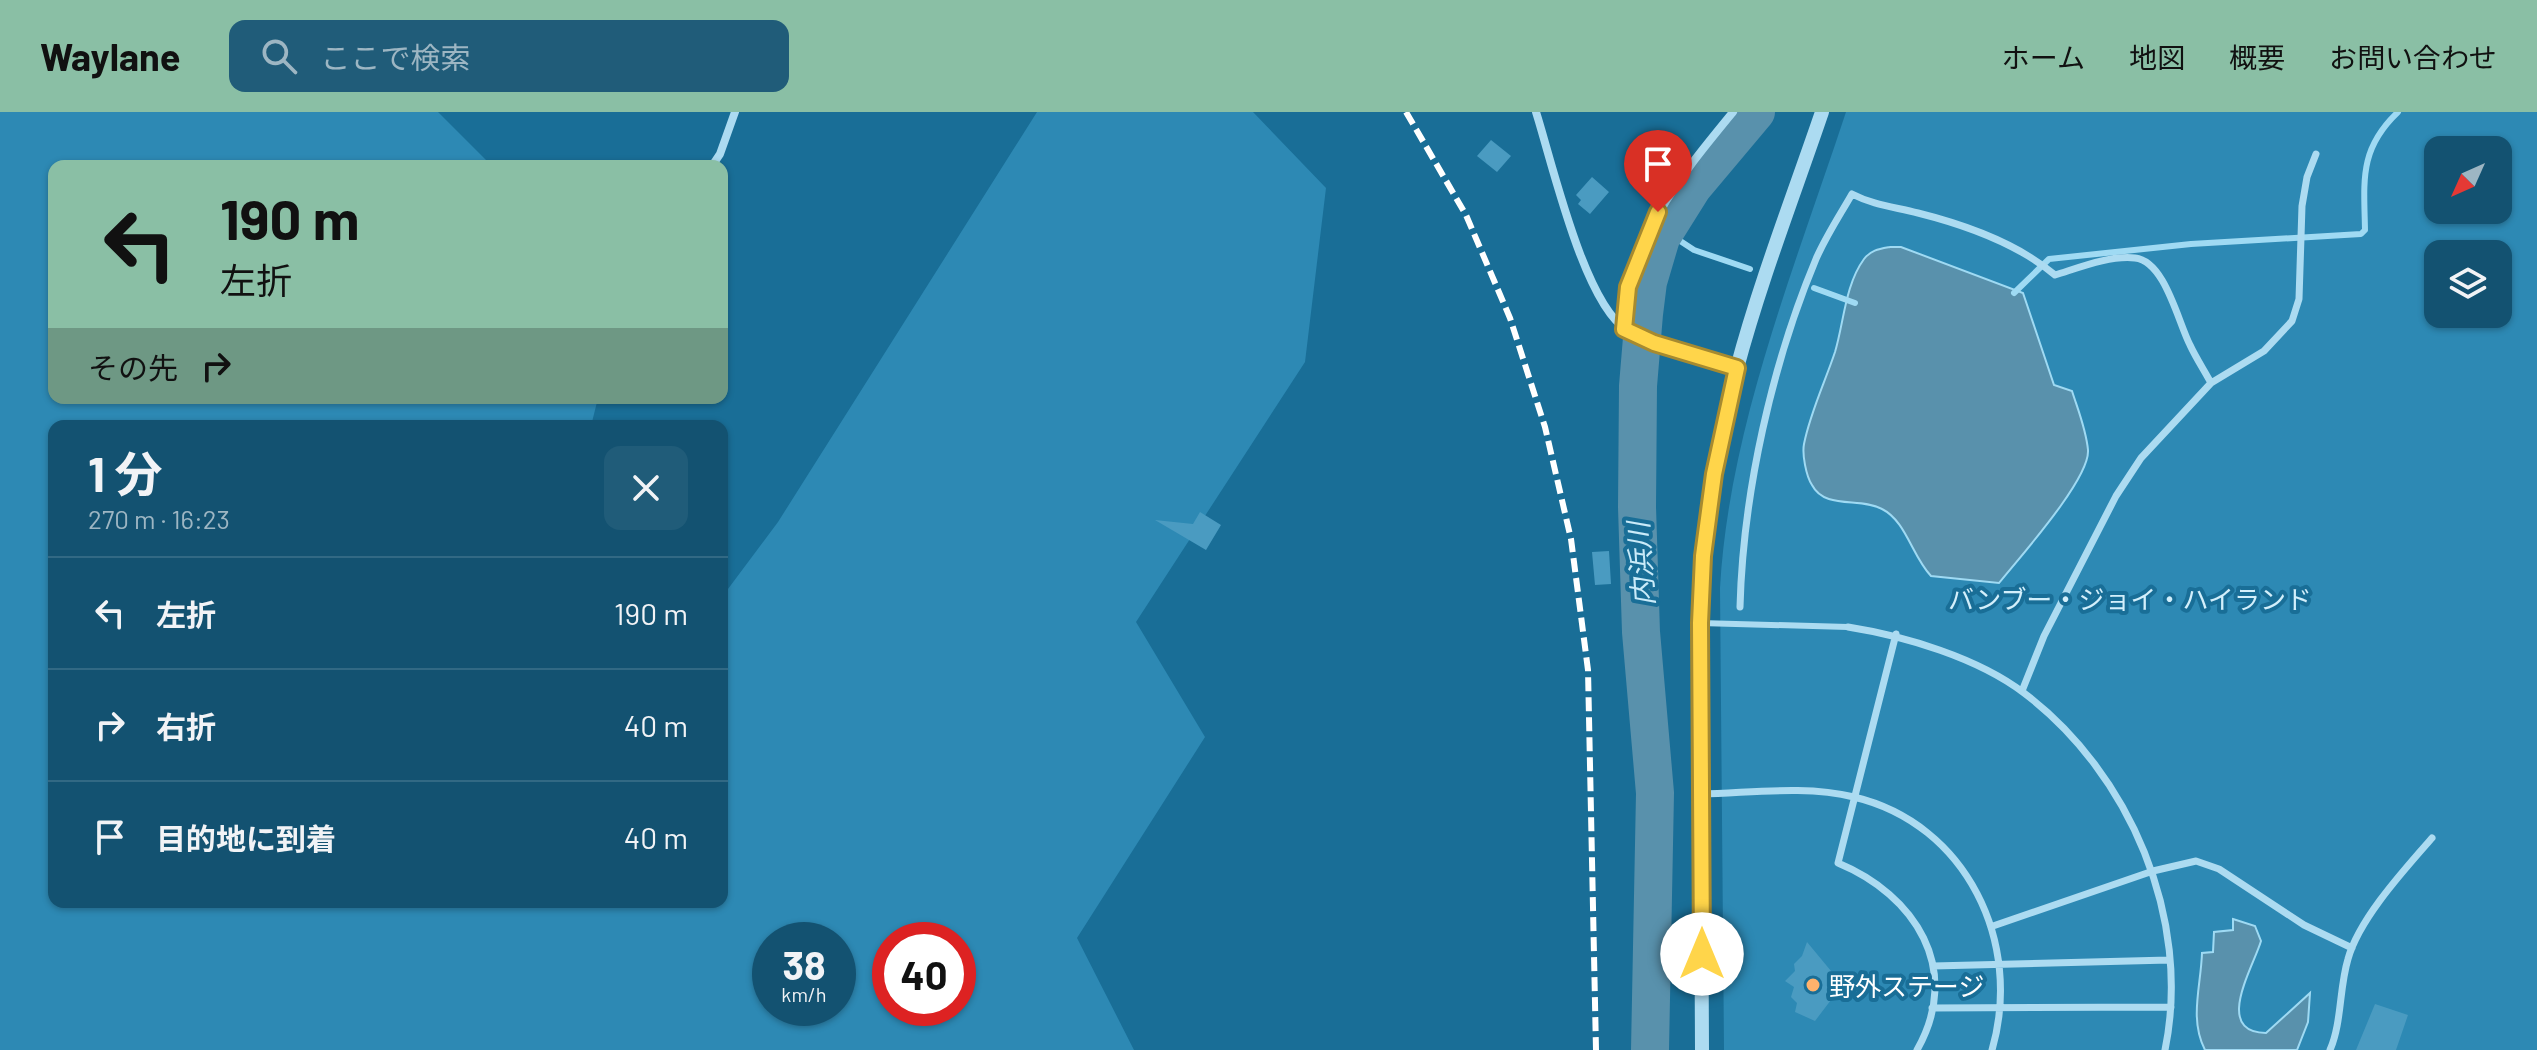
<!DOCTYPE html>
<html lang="ja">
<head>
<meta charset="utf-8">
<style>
  :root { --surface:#135271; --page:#205c79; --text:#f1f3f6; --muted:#9db6c3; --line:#326984; --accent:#8abfa5 }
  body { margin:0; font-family:Barlow,"Noto Sans JP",sans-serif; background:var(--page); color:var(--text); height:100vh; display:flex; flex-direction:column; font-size:30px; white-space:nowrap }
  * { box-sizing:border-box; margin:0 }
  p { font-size:26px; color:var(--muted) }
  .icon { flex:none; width:44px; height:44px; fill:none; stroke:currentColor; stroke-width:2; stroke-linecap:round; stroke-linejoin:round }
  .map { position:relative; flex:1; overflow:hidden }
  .sheet { position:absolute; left:48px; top:308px; width:680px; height:488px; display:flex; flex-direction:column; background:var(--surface); border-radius:16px; box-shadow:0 2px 6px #0004 }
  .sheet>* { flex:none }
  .banner { position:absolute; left:48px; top:48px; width:680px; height:244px; border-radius:16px; box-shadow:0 2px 6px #0004; background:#8abfa5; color:#111; overflow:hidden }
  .needle { width:52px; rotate:225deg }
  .fabs { position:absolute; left:2424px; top:24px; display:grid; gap:16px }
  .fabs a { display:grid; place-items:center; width:88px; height:88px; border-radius:16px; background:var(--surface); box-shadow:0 2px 6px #0004; font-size:40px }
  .speed { position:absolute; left:752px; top:810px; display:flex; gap:16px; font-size:40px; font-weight:700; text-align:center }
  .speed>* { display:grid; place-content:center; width:104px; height:104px; border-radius:50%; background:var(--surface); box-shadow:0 2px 6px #0004; line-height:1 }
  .speed small { font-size:20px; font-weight:400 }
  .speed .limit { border:12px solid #d22; background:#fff; color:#111 }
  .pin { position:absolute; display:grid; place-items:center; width:68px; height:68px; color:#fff; margin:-82px -34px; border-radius:50% 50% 50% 0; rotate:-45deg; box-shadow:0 0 8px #0007 }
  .pin .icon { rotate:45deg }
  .me { position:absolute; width:88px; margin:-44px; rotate:0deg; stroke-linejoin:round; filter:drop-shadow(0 0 6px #0008) }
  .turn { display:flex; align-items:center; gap:28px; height:168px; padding:0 40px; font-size:36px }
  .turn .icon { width:104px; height:104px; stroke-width:2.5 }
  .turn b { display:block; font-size:56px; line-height:68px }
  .then { display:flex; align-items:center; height:76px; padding:0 40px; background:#0003; gap:16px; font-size:30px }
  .round { display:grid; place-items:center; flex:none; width:84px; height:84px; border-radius:16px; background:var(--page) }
  .head { display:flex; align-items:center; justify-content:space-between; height:136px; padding:0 40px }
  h1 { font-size:48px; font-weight:700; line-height:60px }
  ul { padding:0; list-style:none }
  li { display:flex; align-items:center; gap:24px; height:112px; padding:0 40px; border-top:2px solid var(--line) }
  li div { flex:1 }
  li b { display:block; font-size:30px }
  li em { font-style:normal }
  header { display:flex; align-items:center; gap:48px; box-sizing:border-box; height:112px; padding:0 40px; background:var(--accent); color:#111 }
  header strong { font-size:38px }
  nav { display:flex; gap:44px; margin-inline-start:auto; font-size:28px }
  .search { width:560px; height:72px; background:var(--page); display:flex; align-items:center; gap:20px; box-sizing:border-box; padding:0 28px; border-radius:16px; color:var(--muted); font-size:30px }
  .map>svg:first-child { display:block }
</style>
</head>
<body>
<header>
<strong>Waylane</strong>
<div class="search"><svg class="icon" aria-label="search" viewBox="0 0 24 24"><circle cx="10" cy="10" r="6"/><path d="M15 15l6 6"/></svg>ここで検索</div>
<nav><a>ホーム</a><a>地図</a><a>概要</a><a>お問い合わせ</a></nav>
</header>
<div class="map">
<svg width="2537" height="938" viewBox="0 0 2537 938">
  <rect width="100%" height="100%" fill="#196e97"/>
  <path fill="#2d89b4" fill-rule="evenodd" d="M0 0H438L492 54H54V286H598L591 314H54V790H722V485L778 410 1037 0H1253L1326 76 1305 250 1136 510 1205 625 1077 826 1134 938H0ZM770 828H838V896H770ZM890 828H958V896H890Z
    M1846 0H2537V938H1724L1720 476C1729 315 1796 152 1846 0ZM2438 38H2498V98H2438ZM2438 142H2498V202H2438Z"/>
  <path fill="#5991ac" stroke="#9fdaf3" stroke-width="2" d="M1890 135H1901L2023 181 2054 273 2072 279C2078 298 2086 317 2088 338 2090 367 2019 446 1999 471L1931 464C1912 444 1906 409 1882 397 1860 385 1825 398 1812 373 1806 364 1802 342 1804 332 1810 301 1825 270 1835 240 1844 210 1845 173 1864 147 1871 138 1879 137 1890 135Z
    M2233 807 2255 814 2261 829C2253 856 2213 920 2266 921L2310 881 2308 910 2297 938H2205C2189 907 2201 874 2202 841L2213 840 2214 820 2233 818Z"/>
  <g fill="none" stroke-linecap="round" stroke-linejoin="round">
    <path stroke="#9fdaf3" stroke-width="6" d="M1665 119 1694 138 1750 157
      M1814 176 1855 191
      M2014 181 2049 147 2191 132 2361 122 2365 118C2364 68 2359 37 2398 0"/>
    <path stroke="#5991ac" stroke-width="38" d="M1650 938 1655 681 1641 520 1637 395 1638 274 1644 202 1648 170 1661 126 1693 75 1756 0"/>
  </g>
  <path fill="#4a9bc1" d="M1491 28 1511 44 1497 60 1477 44Z
    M1592 65 1609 80 1590 102 1578 92 1581 88 1576 83Z
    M1200 400 1221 413 1206 438 1155 408 1193 412Z
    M1609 439 1611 472 1595 473 1592 440Z
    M1807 830 1836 865 1834 884 1815 909 1795 900 1797 891 1791 885 1794 875 1785 869 1795 859 1794 852 1802 844Z
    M2375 892 2408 903 2396 938H2356Z"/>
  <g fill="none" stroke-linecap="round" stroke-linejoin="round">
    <path stroke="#acdbf1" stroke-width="6" d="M1700 511 1848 515"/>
    <path stroke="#acdbf1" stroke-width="7" d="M1740 495C1743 381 1772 252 1816 147 1826 124 1840 103 1852 82 1873 93 1895 95 1918 101 1966 113 2017 131 2055 163 2078 156 2110 143 2135 146 2165 149 2178 210 2190 233 2196 246 2204 258 2211 271
      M1848 515C1905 524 1978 546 2024 581 2130 661 2192 807 2165 938
      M1896 522 1838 751C1915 783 1963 857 1917 938
      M2022 579 2044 524 2116 384 2141 346 2211 271 2264 239 2292 209 2299 187 2302 94 2307 65 2316 42
      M1702 682C1751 681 1805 673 1854 685 1967 712 2023 831 1992 938
      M1993 814 2153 759 2196 749 2219 757 2304 813 2352 836
      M1933 854 2169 848
      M1932 896 2171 895
      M2330 938C2342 910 2339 877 2348 847 2359 807 2404 758 2432 726"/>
    <path stroke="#acdbf1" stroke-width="8" d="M1536 0C1552 50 1584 192 1627 218 1659 238 1701 245 1737 256
      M712 54 720 42 735 0
      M1624 217C1634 120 1674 72 1733 0"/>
    <path stroke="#acdbf1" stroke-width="14" d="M1702 938 1700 511C1704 425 1715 340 1737 256 1760 170 1793 85 1822 0"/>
    <path stroke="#fff" stroke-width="6" stroke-dasharray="14 6" stroke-linecap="butt" d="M1406 0 1466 103 1510 206 1545 315 1571 427 1588 558 1596 938"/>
  </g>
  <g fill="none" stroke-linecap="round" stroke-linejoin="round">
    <defs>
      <path id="route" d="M1658 100 1628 175 1624 217 1654 231 1737 256 1714 362 1703 444 1700 511 1702 842"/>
    </defs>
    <use href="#route" stroke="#a68a30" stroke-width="20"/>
    <use href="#route" stroke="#ffd54a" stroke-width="14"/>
  </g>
  <circle fill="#ffb26c" stroke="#196e97" stroke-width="3" cx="1813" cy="873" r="8"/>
  <g text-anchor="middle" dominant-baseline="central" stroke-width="8" stroke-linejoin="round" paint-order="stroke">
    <g font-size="26" fill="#d3effb" stroke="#196e97">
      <text x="2130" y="486">バンブー・ジョイ・ハイランド</text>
    </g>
    <g font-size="26" fill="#fff" stroke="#196e97" text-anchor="start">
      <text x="1829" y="873">野外ステージ</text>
    </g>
    <g font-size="28" font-style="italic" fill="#caebf9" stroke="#196e97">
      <text transform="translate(1640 452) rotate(-94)">内浜川</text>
    </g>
  </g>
</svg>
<div class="fabs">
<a><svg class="needle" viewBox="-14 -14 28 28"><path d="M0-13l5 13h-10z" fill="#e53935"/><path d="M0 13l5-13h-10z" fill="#9db6c3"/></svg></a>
<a><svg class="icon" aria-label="layers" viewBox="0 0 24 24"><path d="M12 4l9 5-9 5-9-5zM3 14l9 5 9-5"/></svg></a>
</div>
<div class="speed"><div>38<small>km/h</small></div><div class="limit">40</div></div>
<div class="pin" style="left:1658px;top:100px;background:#d93025"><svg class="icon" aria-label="arrive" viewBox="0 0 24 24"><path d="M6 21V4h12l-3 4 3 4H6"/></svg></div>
<svg class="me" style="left:1702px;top:842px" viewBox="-20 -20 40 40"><circle r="19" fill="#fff"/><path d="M0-13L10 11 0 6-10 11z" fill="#ffd54a"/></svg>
<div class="banner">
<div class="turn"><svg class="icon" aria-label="left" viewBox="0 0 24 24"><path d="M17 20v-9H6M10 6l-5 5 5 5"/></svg><div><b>190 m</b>左折</div></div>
<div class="then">その先<svg class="icon" aria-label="right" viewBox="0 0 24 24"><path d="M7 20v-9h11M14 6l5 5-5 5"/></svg></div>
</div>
<section class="sheet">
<div class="head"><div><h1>1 分</h1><p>270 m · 16:23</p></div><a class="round"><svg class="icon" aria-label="close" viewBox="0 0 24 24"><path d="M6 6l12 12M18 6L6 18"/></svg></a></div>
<ul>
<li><svg class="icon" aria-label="left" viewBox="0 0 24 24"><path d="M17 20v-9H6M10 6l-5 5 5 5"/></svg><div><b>左折</b></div><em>190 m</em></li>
<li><svg class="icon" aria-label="right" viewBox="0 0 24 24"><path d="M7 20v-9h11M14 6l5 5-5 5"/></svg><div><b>右折</b></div><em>40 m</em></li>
<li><svg class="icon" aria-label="arrive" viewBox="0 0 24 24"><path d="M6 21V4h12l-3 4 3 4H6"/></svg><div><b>目的地に到着</b></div><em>40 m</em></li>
</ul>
</section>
</div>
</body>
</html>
